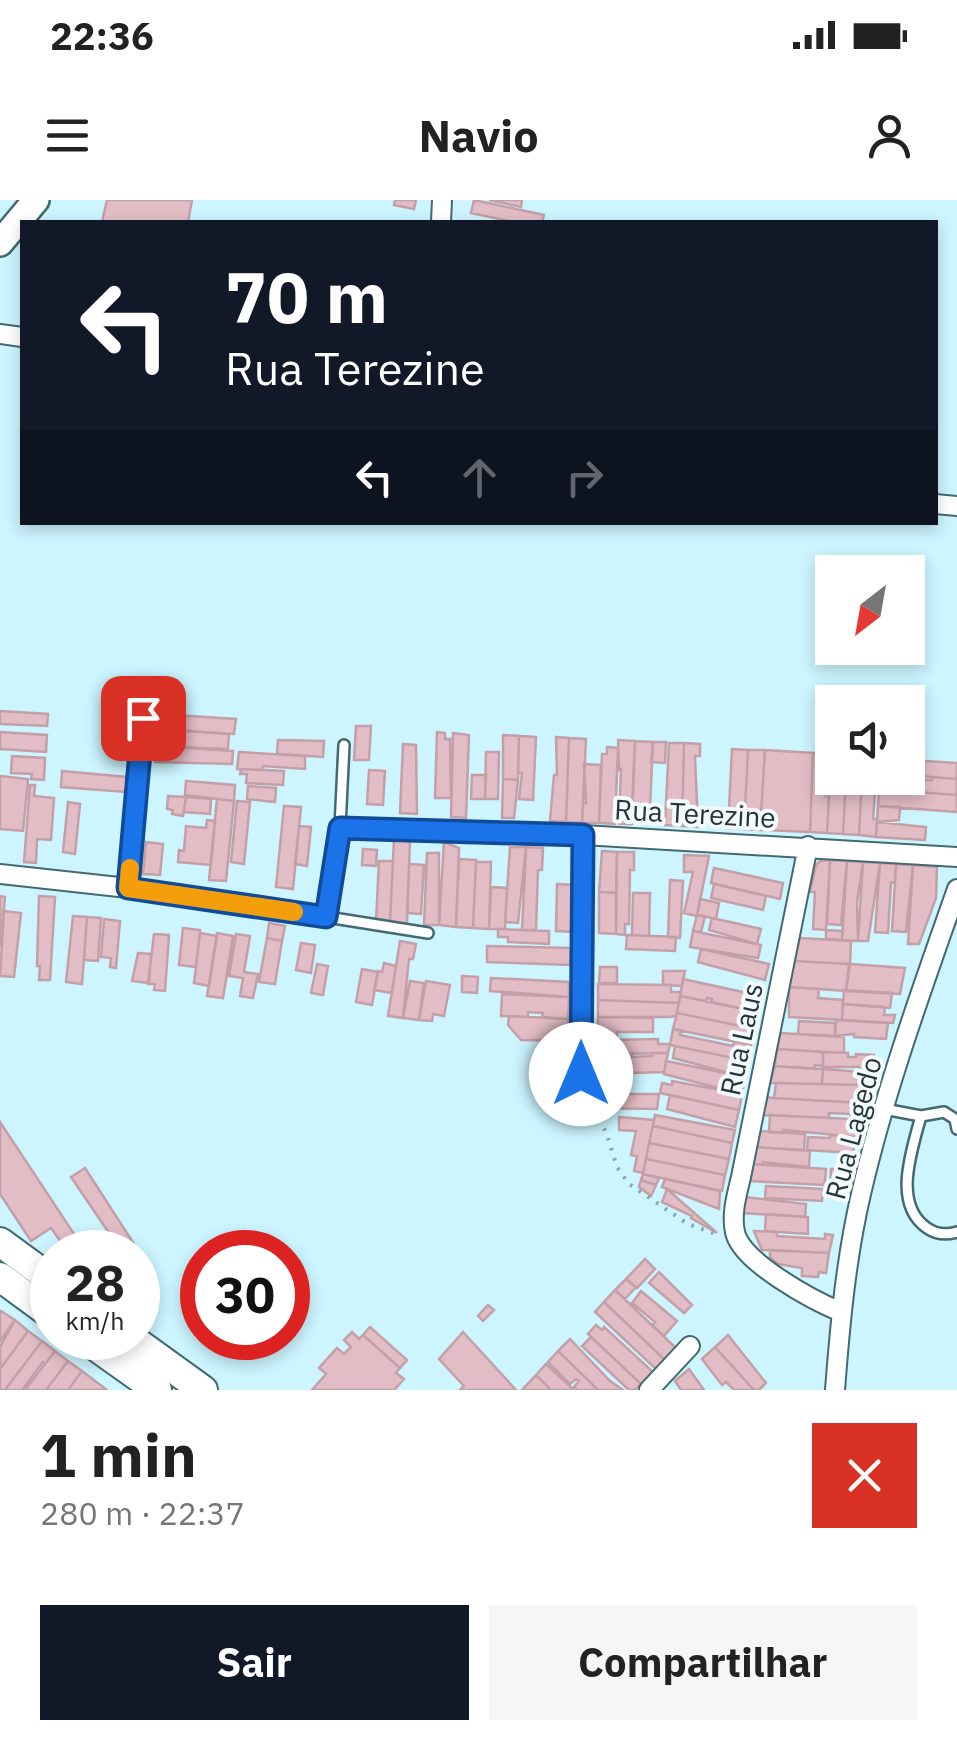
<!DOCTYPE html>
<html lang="pt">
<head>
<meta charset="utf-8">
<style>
  :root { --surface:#fff; --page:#f6f6f6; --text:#222; --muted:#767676; --accent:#111827 }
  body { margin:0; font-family:"IBM Plex Sans",sans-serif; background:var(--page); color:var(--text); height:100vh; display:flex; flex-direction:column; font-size:38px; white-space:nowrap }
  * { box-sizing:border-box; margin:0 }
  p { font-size:32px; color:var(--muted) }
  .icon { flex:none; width:55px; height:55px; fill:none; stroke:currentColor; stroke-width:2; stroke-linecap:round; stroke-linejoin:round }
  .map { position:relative; height:1190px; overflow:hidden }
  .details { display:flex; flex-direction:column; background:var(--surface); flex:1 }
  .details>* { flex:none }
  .banner { position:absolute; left:20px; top:20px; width:918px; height:305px; border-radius:0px; box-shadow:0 5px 15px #0003; background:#111827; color:#fff; overflow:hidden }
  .needle { width:65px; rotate:211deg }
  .buttons { position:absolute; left:815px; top:355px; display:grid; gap:20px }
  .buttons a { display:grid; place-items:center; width:110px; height:110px; border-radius:0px; background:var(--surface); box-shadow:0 5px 15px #0003; font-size:50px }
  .speed { position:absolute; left:30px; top:1030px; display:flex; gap:20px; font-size:50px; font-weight:700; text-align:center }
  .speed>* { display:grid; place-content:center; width:130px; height:130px; border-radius:50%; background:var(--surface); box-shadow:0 5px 15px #0003; line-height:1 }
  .speed small { font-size:25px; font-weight:400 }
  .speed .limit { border:15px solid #d22; background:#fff; color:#111 }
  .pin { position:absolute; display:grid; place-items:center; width:85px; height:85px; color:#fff; margin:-42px; border-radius:20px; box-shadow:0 5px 15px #0006 }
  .me { position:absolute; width:110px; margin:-55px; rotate:0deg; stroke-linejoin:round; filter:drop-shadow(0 0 8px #0008) }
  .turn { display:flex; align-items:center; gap:35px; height:210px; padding:0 40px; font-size:45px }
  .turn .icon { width:130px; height:130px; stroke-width:2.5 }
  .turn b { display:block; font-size:70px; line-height:85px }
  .lanes { display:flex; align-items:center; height:95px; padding:0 40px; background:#0003; justify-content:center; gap:50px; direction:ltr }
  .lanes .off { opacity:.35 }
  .round { display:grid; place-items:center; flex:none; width:105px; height:105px; border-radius:0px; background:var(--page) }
  .head { display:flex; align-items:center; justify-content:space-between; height:170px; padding:0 40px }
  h1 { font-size:60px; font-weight:800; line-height:75px }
  .action { display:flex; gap:20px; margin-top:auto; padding:20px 40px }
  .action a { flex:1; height:115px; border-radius:0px; background:var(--accent); color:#fff; font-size:40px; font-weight:800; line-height:115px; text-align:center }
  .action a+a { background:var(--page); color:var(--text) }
  .status { display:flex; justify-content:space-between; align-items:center; height:70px; padding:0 50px; background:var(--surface); direction:ltr }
  .status svg { height:28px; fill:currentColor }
  header { display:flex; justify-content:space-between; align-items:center; height:130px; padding:0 40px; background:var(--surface); font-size:45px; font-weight:800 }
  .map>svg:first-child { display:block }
</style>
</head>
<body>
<div class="status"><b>22:36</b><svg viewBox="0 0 49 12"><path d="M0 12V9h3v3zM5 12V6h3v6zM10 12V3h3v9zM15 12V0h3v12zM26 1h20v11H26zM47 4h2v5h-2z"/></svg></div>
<header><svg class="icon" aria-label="menu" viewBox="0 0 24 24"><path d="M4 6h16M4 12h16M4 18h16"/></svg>Navio<svg class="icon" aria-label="person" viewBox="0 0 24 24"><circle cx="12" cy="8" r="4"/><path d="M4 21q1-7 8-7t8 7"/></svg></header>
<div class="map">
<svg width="957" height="1190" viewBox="0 0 957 1190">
  <rect width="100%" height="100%" fill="#ccf5ff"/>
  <path fill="#e3bdc6" stroke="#c39fa7" stroke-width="2.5" d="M107 0H192L188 22H102Z
    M395 0H416L414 9 394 5Z
    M474 0 544 15 542 22H514L471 13Z
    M489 0H522L521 7Z
    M0 511 48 514 47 526 0 524Z
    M157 514 236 519 234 534 157 529Z
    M356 526H371L369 560H354Z
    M157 529 229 534 228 549 156 546Z
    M0 532 47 535 46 552 0 549Z
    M437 532 445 533V539H450L451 598H435Z
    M453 533 469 535 466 618 451 617Z
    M503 535 519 536 518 580 503 579Z
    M519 536 536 537 533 600 519 599 522 573H518Z
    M556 537 569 538 566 622 550 621 554 575H557Z
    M569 538 586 539 582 623 566 622Z
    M278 540 324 541 323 557 277 554Z
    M618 540 635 541 632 624H619L621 569 619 570Z
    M635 541 653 542 650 608 632 607Z
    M653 542H666L665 563 651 562Z
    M669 543H684L682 626 665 625Z
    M684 543 700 544V556H695L698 627 682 626Z
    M403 544 416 545 417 614 400 613Z
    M156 546 233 551 232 564 155 562Z
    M607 547 618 548 615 624 599 623 602 554H607Z
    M732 549 748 550 744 629 728 628Z
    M748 550H765L760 630 744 629Z
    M765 550 813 553 810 632 760 630Z
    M239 552 305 556V569L263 566V570L237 569Z
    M486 552H499L498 599H485Z
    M813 553 831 555 825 596 829 597 827 633 810 632Z
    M831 555 832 578H846L843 634 827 633Z
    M12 556 45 558 44 580 31 579 32 574 11 573Z
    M908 560 957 563V579L908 575Z
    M584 564 601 565 599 623H582L583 603H586Z
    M241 569 284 571 283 585 246 583 247 574H240Z
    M369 570 385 571 383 605 367 604Z
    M62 571 127 577 126 592 61 587Z
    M472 575H486L485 599H471Z
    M0 576 28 579 23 631 0 629Z
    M932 577 957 579V595L879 589V578L932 580Z
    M846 578H862L859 635 843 634Z
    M862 578H873L876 581 873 619H877L876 637 859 635Z
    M503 579 518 580 514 618H502Z
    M186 581 235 585 234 601 185 595Z
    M30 585H35L34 596 54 598 51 640 37 639 36 663 24 662Z
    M248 586 276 588 275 602 247 599Z
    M879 589 957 595V612L878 606Z
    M168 596 186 597 183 616 172 614 173 610 167 609Z
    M186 597 211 599 210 614 184 612Z
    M217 599 234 601 226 681 209 680Z
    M237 601 250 602 244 664 231 662Z
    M68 602 80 604 75 654 63 652Z
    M284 606 301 607 293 689 276 687Z
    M878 606 900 607 899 620 877 622Z
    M207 620 215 621 211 665 178 662 179 650 184 651 186 626 206 628Z
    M877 622 926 627 925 640 876 637Z
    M299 626 311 627 307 666 295 664Z
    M394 639 410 640 407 724 390 722Z
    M146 642 163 644 160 675 143 674Z
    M444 642 459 648 456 727 439 725Z
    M510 647H526L518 723 505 722Z
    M526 647 543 648 542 670H538L536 730H522Z
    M363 649 377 650 376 666 362 665Z
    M602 651 617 652 616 693 599 692Z
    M617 652H634V670H630L629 724H625V735L616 734Z
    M427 653H439V725H424Z
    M684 655 709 656 697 716 684 713 693 672H684Z
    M459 659 476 660 473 728 456 727Z
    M830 660 826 730 813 729 815 692H810L816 665 820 661Z
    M830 660 847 661 841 725 827 724Z
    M379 661H393L390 722H376Z
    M847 661 863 662 857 702 858 741 842 740Z
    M476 662H491L489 729 473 728Z
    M863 662 880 663 868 741H858Z
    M880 663 896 664 895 683 891 682 888 733 875 732Z
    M409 664 424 665 421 714 407 713Z
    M896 664 913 665 906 732 892 731Z
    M913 665 937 667 936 698 919 744H908Z
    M714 668 783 683 780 699 711 683Z
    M670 680 683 681 680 738 668 737Z
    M557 684 574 685 572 732 556 731Z
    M714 684 766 696 763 710 711 698Z
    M491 687 507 688 505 729H489Z
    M599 692 616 693V734L599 733Z
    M633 693H650L649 736 632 735Z
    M0 696 5 697 0 747Z
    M39 696 55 697 50 780H39L40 766H37Z
    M700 699 719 703 716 719 697 715Z
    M4 711 21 713 14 777 0 776Z
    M697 715 705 716 701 732 693 731Z
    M73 716 87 717 82 784 66 782Z
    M87 717 101 718 98 761 84 760Z
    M712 718 761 729 757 744 709 730Z
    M104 719 120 721 116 768 110 767 111 758 101 757Z
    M269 723 285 726 282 741 267 738Z
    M183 728 200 730 196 767 179 765Z
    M498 729 549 731V744L508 742V737H498Z
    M826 730 843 731 842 740 826 739Z
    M693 731 761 745 758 758 690 747Z
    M200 733 217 736 209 786 194 783Z
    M217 733 233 736 223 798 207 796Z
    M154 734 169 735 165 791 154 790 155 784H148Z
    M236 734 250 736 244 772 258 774 253 798 240 796 243 778 229 776Z
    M627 735 676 737 675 751 626 749Z
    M267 738 282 741 275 784 259 782Z
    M800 738 851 741 850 764 794 761Z
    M400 741 416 744 413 759H409L403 818 388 816Z
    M301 743 315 745 311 773 296 770Z
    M487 746 571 748 570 765 487 762Z
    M701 749 769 764 765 780 698 762Z
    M138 753 151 754 149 783 132 781Z
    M794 761 849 764 846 791 789 787Z
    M384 763 396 766 392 793 374 790 378 771 382 772Z
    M317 764 328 766 323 795 311 793Z
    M850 764 905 768 900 794 846 791Z
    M600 767H617V783H599Z
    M362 769 378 772 372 805 356 802Z
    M663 771H685L682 786 663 785Z
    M462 776 478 777 477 793 462 792Z
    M491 778 569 782V797L490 791Z
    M683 779 761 796 758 812 711 802 712 799 707 798 706 801 680 796Z
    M410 781 424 783 419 820 403 818Z
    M426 781 450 785 444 816 433 814 432 821 419 820Z
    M598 784 671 785V792H681L679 803 598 800Z
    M789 787 819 789 818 798 843 800 842 820 789 817Z
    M844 790 892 793 890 808 843 804Z
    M502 794 569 797 568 819 542 817 543 813 528 812V817L501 816Z
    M680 796 758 812 755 829 677 813Z
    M598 800 679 803 676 816 669 817H598Z
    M843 804 885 807 884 815H895L893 823 842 820Z
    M677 813 755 829 751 845 673 829Z
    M509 816 568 819 567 841 521 840 508 825Z
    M598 817 653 818V832H617V836H598Z
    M836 820 888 823 886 839 854 837V834L835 836Z
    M799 821 835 823V836L798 834Z
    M673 829 681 830 680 835 733 846 734 841 751 845 748 861 670 845Z
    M780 833 844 837V853L777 849Z
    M658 839V844H670L668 853 610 854V840Z
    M544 840 567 841 565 893 537 860H544Z
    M675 846 748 861 745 877 673 858Z
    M777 849 823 852V866L815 865V869L775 866Z
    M823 852 848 853V857H856V854L874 855 872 872H859V867H823Z
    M652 853H668L664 872 597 874 598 855 632 854V857L652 856Z
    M666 861 745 877 742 894 664 874Z
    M775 866 823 869 822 884 770 883Z
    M823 869 862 872V885L822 884Z
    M672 881 742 894 739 910 660 893 662 883 672 885Z
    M776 883 860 885V903L774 898Z
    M596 894H659L657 909 596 908Z
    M670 895 739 910 735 927 667 909Z
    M765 897 774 898 864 903 861 920 851 919V914L829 913V918L761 915Z
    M655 915 735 930 732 943 653 926Z
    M770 915 851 919 859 920 856 937 783 930V933L769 932Z
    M619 917 654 920 643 973 634 971 637 956 631 955 636 931 619 930Z
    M0 922 82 1046 72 1052H68L51 1028 31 1041 0 994Z
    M653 926 732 943 729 959 649 943Z
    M758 931 805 934 804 950 755 947Z
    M830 935 856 937 853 953 807 950 808 937 830 938Z
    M649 943 729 959 725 975 646 959Z
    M755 947 810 951 809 967 763 962V965L752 964Z
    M646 959 725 975 722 991 643 974Z
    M752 964 826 969 825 980 824 985 749 981Z
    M85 968 134 1044 122 1052 71 977Z
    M831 969H844L843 985H830Z
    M643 974 659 978 656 985 641 980Z
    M665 979 720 991 719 1009 662 987Z
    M641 980 656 985 651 996 639 987Z
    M766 986 823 989 822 1001 765 998Z
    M667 989 717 1033 691 1018 692 1016 662 1002Z
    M745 997 806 1004 805 1017 742 1013Z
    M766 1014 808 1017V1034L765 1031Z
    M754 1031 777 1032V1036L825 1039V1034L833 1035 829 1053 762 1050Z
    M770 1050 829 1053 826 1073 819 1072 818 1077 802 1076V1068L778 1064 770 1057Z
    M645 1059 655 1069 637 1088 626 1079Z
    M659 1072 692 1105 684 1113 649 1083Z
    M626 1079 636 1087 625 1099 615 1090Z
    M615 1090 677 1149 665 1160 604 1102Z
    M641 1091 677 1121 664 1136 652 1125 655 1122 632 1103Z
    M604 1102 665 1160 656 1169 595 1112Z
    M488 1105 494 1110 483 1121 478 1116Z
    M1 1111 15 1120 0 1141V1113Z
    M15 1120 28 1131 0 1169V1147Z
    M596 1125 602 1130 604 1127 653 1172 641 1184 588 1134Z
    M370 1127 407 1160 400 1168 363 1135Z
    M28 1131 42 1141 5 1190H0V1169Z
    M352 1132 359 1139 363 1135 400 1168 396 1173 404 1179 394 1190H312L326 1174 319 1168 337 1148 344 1154 351 1147 344 1140Z
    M463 1132 516 1190H460L464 1186 439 1159Z
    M728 1135 766 1183 759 1190H754L715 1147Z
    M591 1137 641 1184 635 1190H629L582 1146Z
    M570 1139 610 1181 623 1190H598L558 1151Z
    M42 1141 55 1151 45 1164 43 1162 22 1190H5Z
    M715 1147 754 1190H734L726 1182 722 1185 702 1159Z
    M55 1151 68 1161 46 1190H25Z
    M558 1151 598 1190H577L574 1187 579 1181 576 1179 570 1184 548 1162Z
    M68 1161 82 1171 68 1190H46Z
    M546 1164 574 1190H551L536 1175Z
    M689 1169 704 1190H681L675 1181Z
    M82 1171 107 1190H68Z
    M536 1175 551 1190H522Z"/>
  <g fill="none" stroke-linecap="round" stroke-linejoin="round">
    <defs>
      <path id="service" d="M340 627 344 545
        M327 717 428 733
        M884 909 921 916 944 912 955 919 957 929
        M921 916C912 950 892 1004 927 1028 937 1035 947 1035 957 1032"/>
      <path id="minor" d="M441 22 442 0
        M0 134 22 137
        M935 304 957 306
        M808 646 741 977C737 994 731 1014 735 1032 741 1062 814 1101 841 1112
        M0 674 128 688 327 717 339 628 583 635 957 657
        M128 688 143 517
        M581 874 583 635
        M649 1190 690 1146
        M835 1190C840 1125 846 1058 861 994 885 890 922 789 957 689"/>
      <path id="secondary" d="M0 43 36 0"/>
      <path id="primary" d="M0 1042 52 1080
        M0 1077 52 1115
        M84 1138 157 1190
        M131 1138 203 1190"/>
    </defs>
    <use href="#service" stroke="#436971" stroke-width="14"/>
    <use href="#minor" stroke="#436971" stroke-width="22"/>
    <use href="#secondary" stroke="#436971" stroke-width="30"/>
    <use href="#primary" stroke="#436971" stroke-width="32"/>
    <path stroke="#86a5ad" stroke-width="4" stroke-dasharray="2.5 8" stroke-linecap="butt" d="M583 892 606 932 617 967 629 984 688 1024 716 1034"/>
    <use href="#service" stroke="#fff" stroke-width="9"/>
    <use href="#minor" stroke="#fff" stroke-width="18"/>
    <use href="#secondary" stroke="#fff" stroke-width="25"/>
    <use href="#primary" stroke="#fff" stroke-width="28"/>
  </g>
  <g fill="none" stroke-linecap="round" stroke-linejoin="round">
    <defs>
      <path id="route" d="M143 518 128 688 326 717 340 628 583 635 581 874"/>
    </defs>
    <use href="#route" stroke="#114b97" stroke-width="25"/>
    <use href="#route" stroke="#1a73e8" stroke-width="18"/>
    <path stroke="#f59e0b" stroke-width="18" d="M130 668 128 688 294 712"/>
  </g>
  <g text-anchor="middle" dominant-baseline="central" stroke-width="8" stroke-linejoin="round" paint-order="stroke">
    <g font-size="28" fill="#253539" stroke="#f3fbfd">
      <text transform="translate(695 613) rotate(3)">Rua Terezine</text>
      <text transform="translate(741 839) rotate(-78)">Rua Laus</text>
      <text transform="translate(853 928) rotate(-75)">Rua Lagedo</text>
    </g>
  </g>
</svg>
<div class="buttons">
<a><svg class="needle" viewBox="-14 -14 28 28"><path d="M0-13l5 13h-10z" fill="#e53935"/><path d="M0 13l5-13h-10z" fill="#767676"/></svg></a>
<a><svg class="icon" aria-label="sound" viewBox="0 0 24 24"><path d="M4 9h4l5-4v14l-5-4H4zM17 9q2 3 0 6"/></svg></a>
</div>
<div class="speed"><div>28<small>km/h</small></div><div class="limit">30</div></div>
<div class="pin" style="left:143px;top:518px;background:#d93025"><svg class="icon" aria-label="arrive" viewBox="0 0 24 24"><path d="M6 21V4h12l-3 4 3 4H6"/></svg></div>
<svg class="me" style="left:581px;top:874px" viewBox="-20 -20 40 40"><circle r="19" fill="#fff"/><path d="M0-13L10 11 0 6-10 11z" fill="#1a73e8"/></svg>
<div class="banner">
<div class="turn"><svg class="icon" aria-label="left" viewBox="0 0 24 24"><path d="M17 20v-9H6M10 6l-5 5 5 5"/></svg><div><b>70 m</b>Rua Terezine</div></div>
<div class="lanes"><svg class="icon" aria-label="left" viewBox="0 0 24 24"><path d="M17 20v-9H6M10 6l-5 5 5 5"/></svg><svg class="icon off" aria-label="ahead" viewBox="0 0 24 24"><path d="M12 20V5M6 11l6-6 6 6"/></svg><svg class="icon off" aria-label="right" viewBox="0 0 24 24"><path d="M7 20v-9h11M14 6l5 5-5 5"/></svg></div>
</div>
</div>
<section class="details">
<div class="head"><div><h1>1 min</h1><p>280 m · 22:37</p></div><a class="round" style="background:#d93025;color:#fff"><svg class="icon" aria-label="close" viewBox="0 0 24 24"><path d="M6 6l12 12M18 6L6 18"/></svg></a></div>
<div class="action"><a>Sair</a><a>Compartilhar</a></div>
</section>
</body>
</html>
